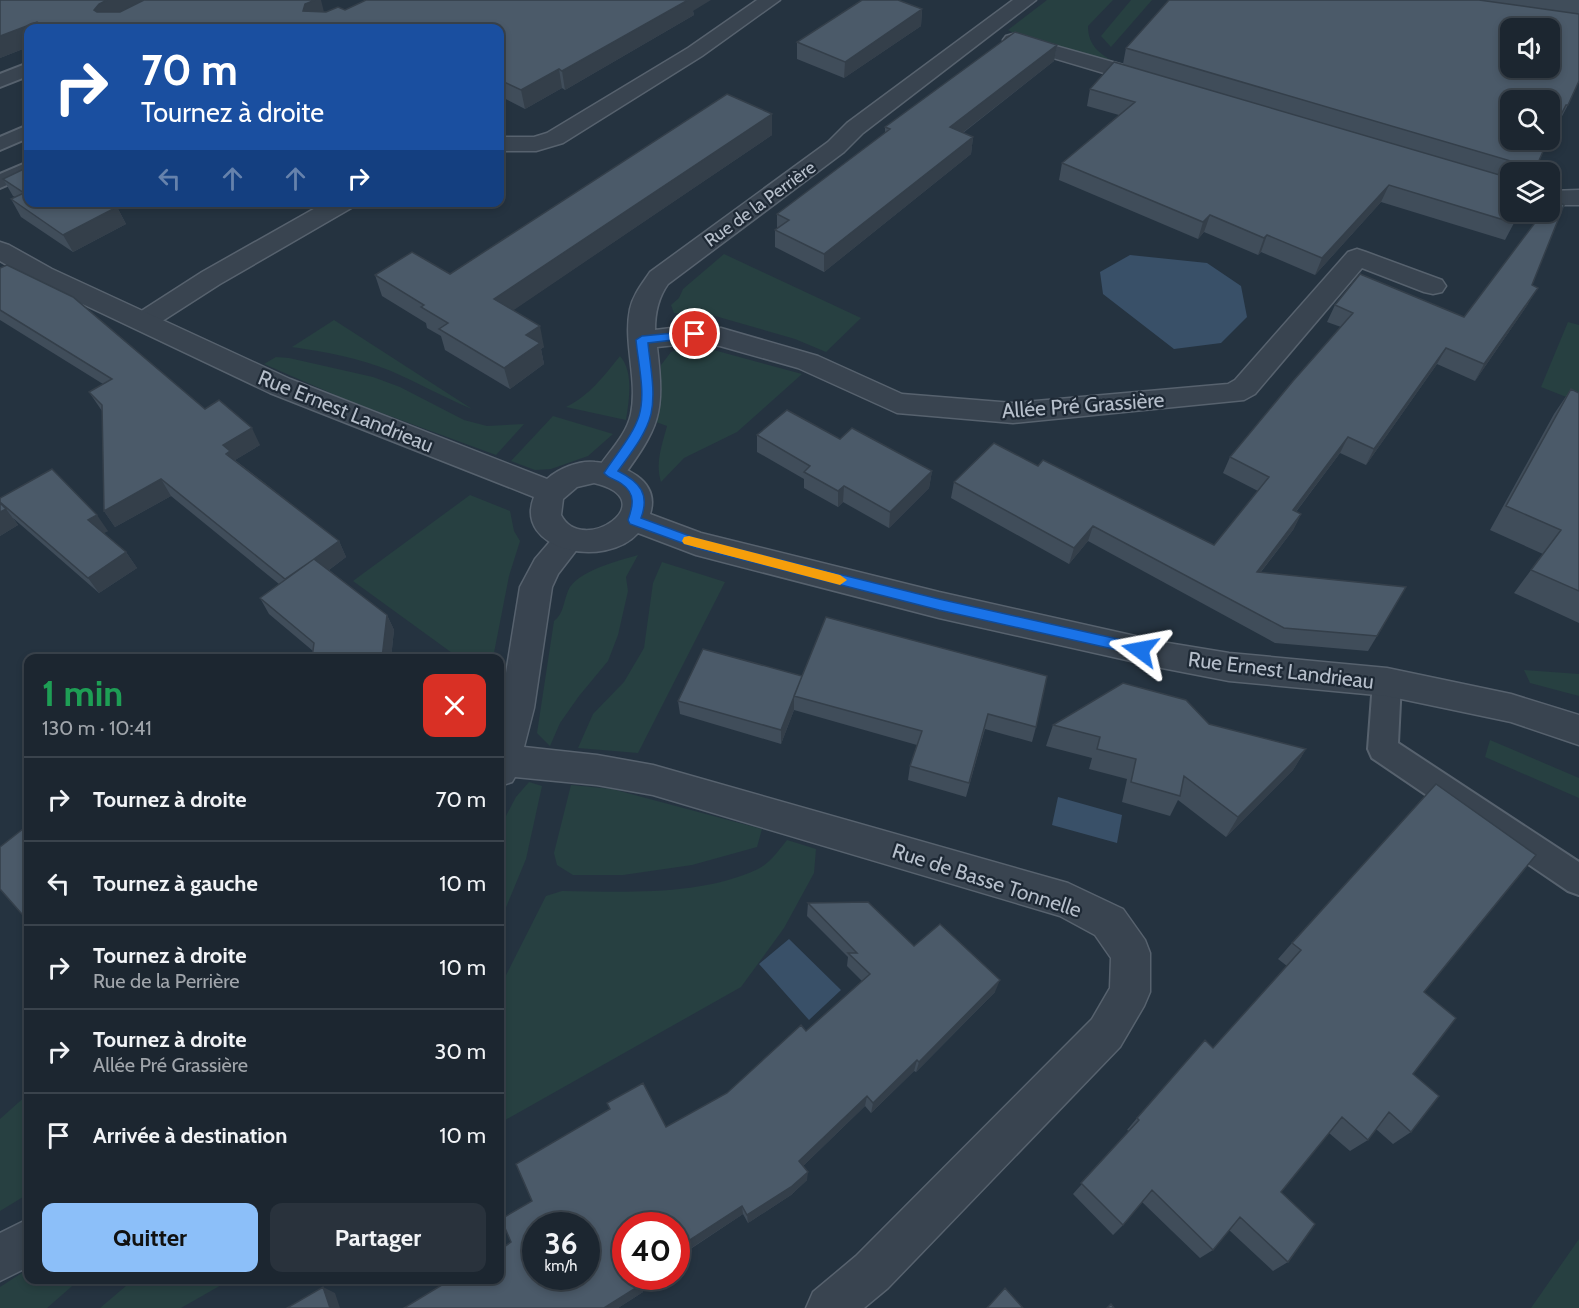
<!DOCTYPE html>
<html lang="fr">
<head>
<meta charset="utf-8">
<style>
  :root { --surface:#1c2630; --page:#29323c; --text:#f1f3f6; --muted:#a0a5ab; --line:#3a434c; --accent:#8cbff9 }
  body { margin:0; font-family:Cabin,sans-serif; background:var(--page); color:var(--text); height:100vh; display:flex; flex-direction:column; font-size:22px; white-space:nowrap }
  * { box-sizing:border-box; margin:0 }
  p { font-size:20px; color:var(--muted) }
  .icon { flex:none; width:33px; height:33px; fill:none; stroke:currentColor; stroke-width:2; stroke-linecap:round; stroke-linejoin:round }
  .map { position:relative; flex:1; overflow:hidden }
  .drawer { position:absolute; left:24px; top:654px; width:480px; height:630px; display:flex; flex-direction:column; background:var(--surface); border-radius:12px; box-shadow:0 3px 9px #0003,0 0 0 2px var(--line) }
  .drawer>* { flex:none }
  .banner { position:absolute; left:24px; top:24px; width:480px; height:183px; border-radius:12px; box-shadow:0 3px 9px #0003,0 0 0 2px var(--line); background:#1a4fa0; color:#fff; overflow:hidden }
  .controls { position:absolute; left:1500px; top:18px; display:grid; gap:12px }
  .controls a { display:grid; place-items:center; width:60px; height:60px; border-radius:12px; background:var(--surface); box-shadow:0 3px 9px #0003,0 0 0 2px var(--line); font-size:30px }
  .speed { position:absolute; left:522px; top:1212px; display:flex; gap:12px; font-size:30px; font-weight:700; text-align:center }
  .speed>* { display:grid; place-content:center; width:78px; height:78px; border-radius:50%; background:var(--surface); box-shadow:0 3px 9px #0003,0 0 0 2px var(--line); line-height:1 }
  .speed small { font-size:15px; font-weight:400 }
  .speed .limit { border:9px solid #d22; background:#fff; color:#111 }
  .pin { position:absolute; display:grid; place-items:center; width:51px; height:51px; color:#fff; margin:-26px; border:3px solid #fff; border-radius:50%; box-shadow:0 2px 6px #0007 }
  .me { position:absolute; width:66px; margin:-33px; rotate:283deg; stroke-linejoin:round; filter:drop-shadow(0 0 4px #0008) }
  .turn { display:flex; align-items:center; gap:21px; height:126px; padding:0 18px; font-size:27px }
  .turn .icon { width:78px; height:78px; stroke-width:2.5 }
  .turn b { display:block; font-size:42px; line-height:51px }
  .lanes { display:flex; align-items:center; height:57px; padding:0 18px; background:#0003; justify-content:center; gap:30px; direction:ltr }
  .lanes .off { opacity:.35 }
  .round { display:grid; place-items:center; flex:none; width:63px; height:63px; border-radius:12px; background:var(--page) }
  .overview { display:flex; align-items:center; justify-content:space-between; height:102px; padding:0 18px }
  h1 { font-size:36px; font-weight:700; line-height:45px; color:#1e9e55 }
  .button { display:flex; gap:12px; margin-top:auto; padding:12px 18px }
  .button a { flex:1; height:69px; border-radius:12px; background:var(--accent); color:#111; font-size:24px; font-weight:700; line-height:69px; text-align:center }
  .button a+a { background:var(--page); color:var(--text) }
  ul { padding:0; list-style:none }
  li { display:flex; align-items:center; gap:18px; height:84px; padding:0 18px; border-top:2px solid var(--line) }
  li div { flex:1 }
  li b { display:block; font-size:22px }
  li em { font-style:normal }
  .map>svg:first-child { display:block }
</style>
</head>
<body>
<div class="map">
<svg width="1579" height="1308" viewBox="0 0 1579 1308">
  <rect width="100%" height="100%" fill="#253340"/>
  <path fill="#274041" d="M1047 0H1113L1088 26C1088 46 1100 54 1116 63L1021 37 1008 30Z
    M1131 0H1152L1111 47 1101 36Z
    M724 254 861 318 826 352 795 339 708 314 674 313 671 305 679 298 683 289Z
    M334 320 472 409C445 398 419 383 391 371 359 358 326 352 292 347Z
    M1568 322 1579 325V402L1541 387Z
    M686 346 710 349 802 374 737 432 684 458 661 482C655 463 662 445 667 426L656 422 660 407 661 365 671 352Z
    M620 356C634 372 629 400 626 420L566 407C590 395 603 377 620 356Z
    M276 357 289 358 373 377 400 387 464 420 487 426 524 424 496 455 349 401 264 364Z
    M553 416 613 434 588 456 551 469 535 470 511 461Z
    M470 495 510 511 514 531 520 541 509 576 493 658H459L353 581Z
    M638 555 626 577 628 591 618 635 608 661 579 696 560 723 550 746 537 733 554 621C564 613 563 603 568 591 576 571 618 561 638 555Z
    M662 562 725 582 638 753 578 748 593 714 624 682 644 648 653 583Z
    M1524 670 1579 674V696L1530 683Z
    M1490 740 1579 778V798L1485 757Z
    M529 782 542 786 526 859 500 922V827L516 797Z
    M571 785 612 789 762 829 757 847 692 865 623 875H573L557 865 554 853Z
    M787 840 816 849 814 873 784 928 741 987 500 1123V987L546 896 562 891C624 892 701 896 758 869 770 863 779 850 787 840Z
    M28 1094V1194L0 1211V1119Z
    M1579 1239V1308H1531Z
    M28 1269V1280H79L47 1308H0V1287Z
    M133 1280H230L181 1308H100Z"/>
  <path fill="#395068" d="M1130 255 1207 263 1241 286 1247 317 1221 343 1174 349 1103 294 1100 272Z
    M1058 797 1122 815 1117 843 1052 825Z
    M789 939 841 990 809 1020 759 964Z"/>
  <g fill="none" stroke-linecap="round" stroke-linejoin="round">
    <defs>
      <path id="service" d="M28 63V76L0 87V74Z
        M28 125V138L0 150V137Z
        M28 162V176L0 188V174Z
        M1387 670 1397 674 1401 682 1398 743 1579 862V895L1568 891 1372 758 1368 749 1373 682 1377 674Z"/>
      <path id="minor" d="M757 0H780L702 56 563 143 536 151H500V137H534L547 133 688 48Z
        M1013 0H1036L863 133 844 152 668 284C658 298 655 313 655 330L695 325 721 328 818 356 902 394 1013 403 1228 384 1235 380 1348 252 1357 249 1366 252 1442 280 1446 286 1442 292 1433 294 1424 292 1362 268 1255 394 1244 400 1013 423 897 413 798 368 720 346 695 343 657 347C665 415 660 426 620 481L610 484 600 481 595 473C607 453 626 437 631 414 638 379 623 343 630 309 633 295 642 284 650 272L828 142 847 123Z
        M1013 34 1159 75 1162 80 1159 85 1151 87 1006 44 1003 40 1006 36Z
        M1579 190V205H1550V191Z
        M326 202H356L353 207 220 284 153 327 144 330 135 327 131 321 135 315 202 272Z
        M570 527 581 531 585 539 558 574 552 587 534 708 524 747 597 755 653 765 1068 883 1123 909 1145 940 1150 953V992L1144 1006 1120 1047 888 1288 864 1308H806L813 1292 856 1256 1092 1019 1110 988 1111 958 1095 935 1060 916 653 795 597 785 515 777 512 782 500 786V710L520 587 535 559 559 531Z
        M28 1219V1267L0 1281V1233Z"/>
      <path id="tertiary" d="M0 242 9 245 52 269 290 379 547 479C558 469 579 460 595 462 623 464 661 480 650 514L701 533 939 592 1162 642 1229 653 1387 668 1511 694 1579 715V745L1511 722 1387 696 1229 681 1162 668 939 618 696 555 638 533C605 570 513 550 534 497L270 393 34 281 0 261ZM594 483C666 500 582 557 561 515L563 499 577 487Z"/>
    </defs>
    <use href="#service" stroke="#57626e" stroke-width="4"/>
    <use href="#minor" stroke="#57626e" stroke-width="3"/>
    <use href="#tertiary" stroke="#57626e" stroke-width="3"/>
    <use href="#service" fill="#394450" fill-rule="evenodd"/>
    <use href="#minor" fill="#394450" fill-rule="evenodd"/>
    <use href="#tertiary" fill="#394450" fill-rule="evenodd"/>
  </g>
  <path fill="#404d5a" d="M0 0 324 12 345 10 693 11 694 15 565 90 562 88 525 109 500 96V28H28V47L0 58Z
    M1169 0H1579V81L1568 105 1559 122H1557L1550 100 1534 172H1510V212L1514 223 1505 240 1381 202 1315 275 1261 252 1258 255 1204 232 1198 239 1059 180 1062 163 1119 115 1087 106 1090 89 1123 64 1126 48Z
    M922 9 921 26 844 78 797 59V42Z
    M1057 45 1054 61 963 133 973 137 971 154 824 272 775 247V230L777 229V214L885 134V127Z
    M772 114V135L513 310 544 347 541 349 544 364 510 389 445 350 441 336 427 328 426 323 382 296 375 275 450 274Z
    M3 179 117 207 126 224 73 252 21 217 11 199 15 197 13 196Z
    M0 268 205 409 260 445 235 460 339 541 346 557 329 570 387 615 394 630 391 658H312L313 651 269 614 260 598 279 584 171 496 115 527 104 511 102 411 89 392 103 384 0 320Z
    M1532 285 1528 304 1475 381 1437 364 1366 465 1340 453 1296 512 1301 514 1293 530 1261 572 1377 636 1368 651 1275 643 1088 541 1069 564 951 498 954 482 1038 466 1214 545 1258 491 1223 473 1230 457 1341 327 1327 322 1335 305 1464 317Z
    M1571 389 1579 393V623L1514 593 1543 554 1490 530 1554 414Z
    M757 435 840 439 932 471 929 488 889 528 843 502 838 507 804 488V479L757 452Z
    M0 498 108 531 103 533 126 552 137 568 99 593 13 518 18 525 0 536Z
    M826 617 1036 727 1032 742 985 729 966 797 908 780 910 766 917 745 794 710 781 744 680 714 678 701 802 676Z
    M1209 724 1306 749 1293 770 1226 837 1178 800 1170 816 1122 802 1127 779 1089 769 1092 758 1046 746 1053 725Z
    M808 903 914 946 995 992 916 1072 914 1071 871 1113 865 1106 803 1166 807 1180 791 1195 748 1223 743 1214 638 1284 643 1292 618 1308H404L511 1242 666 1127 727 1093 806 1031 862 981 847 966 848 957 807 916Z
    M1292 943 1424 992 1413 1074 1411 1132 1393 1144 1376 1129 1368 1140 1350 1151 1329 1133 1281 1192 1288 1262 1273 1271 1229 1230 1213 1250 1200 1258 1142 1202 1123 1225 1113 1235 1073 1194 1129 1131 1127 1130 1137 1118 1213 1048 1287 966 1278 959Z"/>
  <path fill="#343f4a" d="M107 0H144L107 22 94 10 99 4Z
    M315 0H321L325 16 303 11 305 4Z
    M688 0H711L693 11 694 15 565 90 562 71Z
    M922 9 921 26 844 78 845 62Z
    M37 22 40 28H28V47L0 58V36Z
    M1057 45 1054 61 948 144 950 127Z
    M559 69 562 88 525 109 521 90Z
    M772 114V135L499 320 494 299Z
    M973 137 971 154 824 272V254Z
    M1389 185 1381 202 1315 275 1322 258Z
    M117 207 126 224 73 252 63 235Z
    M1210 215 1204 232 1198 239 1203 222Z
    M1267 235 1261 252 1258 255 1264 238Z
    M1538 288 1528 304 1475 381 1484 364Z
    M540 326 544 347 541 349 544 364 510 389 504 368 526 335Z
    M1446 348 1437 364 1366 465 1374 449Z
    M252 428 260 445 235 460V470L223 445Z
    M1348 437 1340 453 1285 526 1293 510Z
    M932 471 929 488 889 528 890 512Z
    M161 479 171 496 115 527 104 511Z
    M844 486 843 502 838 507V491Z
    M6 509 18 525 0 536V512Z
    M1301 514 1293 530 1249 587 1257 572Z
    M97 515 108 531 99 536 88 520Z
    M1093 526 1088 541 1069 564 1074 548Z
    M339 541 346 557 322 575 314 559Z
    M126 552 137 568 99 593 88 578Z
    M387 615 394 630 391 658H382Z
    M794 696V710L781 744V730Z
    M1306 749 1293 770 1226 837 1238 817Z
    M1000 980 995 992 916 1072 919 1062Z
    M917 1060 914 1071 871 1113 873 1103Z
    M867 1096 865 1106 799 1170V1161Z
    M808 1172 807 1180 791 1195 748 1223 747 1215Z
    M742 1206 743 1214 676 1258V1249Z
    M635 1276H649L638 1284 634 1277Z
    M639 1286 643 1292 618 1308H604Z
    M323 1287 335 1293 340 1308H330Z"/>
  <path fill="#4b5a69" stroke="#343f4a" stroke-width="1.5" fill-rule="evenodd" d="M0 0H107L99 4 94 10 97 12H120L144 0H315L305 4 303 11 326 12 338 7 345 10 366 0H688L562 71 559 69 521 90 500 80V28H172L169 27 163 28 160 27 155 28H47L37 22 0 36Z
    M862 0H898L922 9 845 62 797 42Z
    M1169 0H1479L1579 14V81L1568 105H1566L1550 136V100H1510V140H1548L1534 172H1521V164L1126 48ZM1510 28H1550V68H1510Z
    M1015 32 1057 45 950 127 973 137 824 254 775 230 789 220 777 214 890 129 885 127Z
    M1114 62 1510 178V212H1519L1514 223 1389 185 1322 258 1267 235 1264 238 1210 215 1203 222 1062 163 1135 102 1090 89Z
    M727 94 772 114 494 299 540 326 526 335 540 343 504 368 439 329 448 323 421 307 424 305 375 275 412 252 450 274Z
    M28 167V202H110L117 207 63 235 11 199 24 193 3 179Z
    M1553 199 1564 205 1532 285 1538 288 1484 364 1446 348 1374 449 1348 437 1293 510 1301 514 1257 572 1406 587 1377 636 1284 628 1093 526 1074 548 954 482 994 443 1038 466 1043 460 1214 545 1269 477 1230 457 1293 381 1353 313 1335 305 1360 274 1464 317 1543 212H1550V203Z
    M7 265 73 297 205 409 219 400 252 428 223 445 230 451 226 454 339 541 314 559 387 615 382 658H312L314 643 260 598 314 559 285 579 161 479 104 511 102 405 89 392 112 379 0 310V268Z
    M1571 389 1579 393V591L1531 570 1561 530 1506 506Z
    M787 410 840 439 852 428 932 471 890 512 844 486 838 491 804 472 810 466 757 435Z
    M52 469 97 515 88 520 126 552 88 578 0 502V498Z
    M0 503 6 509 0 512Z
    M826 617 1047 676 1036 727 988 714 969 783 910 766 922 731 794 696Z
    M703 649 802 676 781 730 678 701Z
    M1123 683 1186 700 1209 724 1306 749 1238 817 1184 776 1180 796 1131 782 1136 759 1097 749 1100 737 1053 725Z
    M1436 784 1536 855 1424 992 1456 1018 1413 1074 1439 1096 1411 1132 1389 1112 1368 1140 1342 1117 1281 1192 1315 1224 1288 1262 1240 1217 1213 1250 1152 1190 1123 1225 1081 1183 1139 1120 1137 1118 1205 1040 1213 1048 1301 950 1292 943Z
    M28 825V921L0 889V847Z
    M868 902 914 946 940 924 1000 980 919 1062 917 1060 873 1103 867 1096 799 1161 808 1172 791 1187 747 1215 742 1206 676 1249V1226H626V1276H635L634 1277 639 1286 604 1308H404L450 1280H500V1250L511 1242 501 1219 532 1201 516 1164 610 1109 607 1103 643 1083 666 1127 727 1093 801 1025 806 1031 870 974 848 953H857L808 903ZM536 1226H586V1276H536Z
    M323 1287 330 1308H287Z
    M1005 1288 1023 1308H987Z
    M1111 1304 1114 1308H1107Z"/>
  <path fill="#1a73e8" stroke="#114b97" stroke-width="1.5" d="M695 331 699 332V337L648 343C650 365 656 392 651 414 646 435 630 454 618 471 640 482 650 494 641 518L698 539 939 599 1140 644 1147 650 1145 654 1140 655 939 610 696 548 630 524 628 520C633 506 636 494 622 484 616 479 609 479 604 473 616 454 632 437 639 416 646 393 638 363 636 340L642 336Z"/>
  <path fill="#f59e0b" d="M689 536 840 575 847 580 840 585 684 544 682 541 684 537Z"/>
  <g text-anchor="middle" dominant-baseline="central" stroke-width="4.5" stroke-linejoin="round" paint-order="stroke">
    <g font-size="18" fill="#b6bfcb" stroke="#1e2935">
      <text transform="translate(760 204) rotate(-36)">Rue de la Perrière</text>
    </g>
    <g font-size="21" fill="#b6bfcb" stroke="#1e2935">
      <text transform="translate(1083 405) rotate(-4)">Allée Pré Grassière</text>
      <text transform="translate(346 411) rotate(22)">Rue Ernest Landrieau</text>
      <text transform="translate(1281 670) rotate(7)">Rue Ernest Landrieau</text>
      <text transform="translate(987 880) rotate(18)">Rue de Basse Tonnelle</text>
    </g>
  </g>
</svg>
<div class="controls">
<a><svg class="icon" aria-label="sound" viewBox="0 0 24 24"><path d="M4 9h4l5-4v14l-5-4H4zM17 9q2 3 0 6"/></svg></a>
<a><svg class="icon" aria-label="search" viewBox="0 0 24 24"><circle cx="10" cy="10" r="6"/><path d="M15 15l6 6"/></svg></a>
<a><svg class="icon" aria-label="layers" viewBox="0 0 24 24"><path d="M12 4l9 5-9 5-9-5zM3 14l9 5 9-5"/></svg></a>
</div>
<div class="speed"><div>36<small>km/h</small></div><div class="limit">40</div></div>
<div class="pin" style="left:695px;top:334px;background:#d93025"><svg class="icon" aria-label="arrive" viewBox="0 0 24 24"><path d="M6 21V4h12l-3 4 3 4H6"/></svg></div>
<svg class="me" style="left:1140px;top:650px" viewBox="-20 -20 40 40"><path d="M0-17L14 15 0 8-14 15z" fill="#1a73e8" stroke="#fff" stroke-width="4"/></svg>
<div class="banner">
<div class="turn"><svg class="icon" aria-label="right" viewBox="0 0 24 24"><path d="M7 20v-9h11M14 6l5 5-5 5"/></svg><div><b>70 m</b>Tournez à droite</div></div>
<div class="lanes"><svg class="icon off" aria-label="left" viewBox="0 0 24 24"><path d="M17 20v-9H6M10 6l-5 5 5 5"/></svg><svg class="icon off" aria-label="ahead" viewBox="0 0 24 24"><path d="M12 20V5M6 11l6-6 6 6"/></svg><svg class="icon off" aria-label="ahead" viewBox="0 0 24 24"><path d="M12 20V5M6 11l6-6 6 6"/></svg><svg class="icon" aria-label="right" viewBox="0 0 24 24"><path d="M7 20v-9h11M14 6l5 5-5 5"/></svg></div>
</div>
<section class="drawer">
<div class="overview"><div><h1>1 min</h1><p>130 m · 10:41</p></div><a class="round" style="background:#d93025;color:#fff"><svg class="icon" aria-label="close" viewBox="0 0 24 24"><path d="M6 6l12 12M18 6L6 18"/></svg></a></div>
<ul>
<li><svg class="icon" aria-label="right" viewBox="0 0 24 24"><path d="M7 20v-9h11M14 6l5 5-5 5"/></svg><div><b>Tournez à droite</b></div><em>70 m</em></li>
<li><svg class="icon" aria-label="left" viewBox="0 0 24 24"><path d="M17 20v-9H6M10 6l-5 5 5 5"/></svg><div><b>Tournez à gauche</b></div><em>10 m</em></li>
<li><svg class="icon" aria-label="right" viewBox="0 0 24 24"><path d="M7 20v-9h11M14 6l5 5-5 5"/></svg><div><b>Tournez à droite</b><p>Rue de la Perrière</p></div><em>10 m</em></li>
<li><svg class="icon" aria-label="right" viewBox="0 0 24 24"><path d="M7 20v-9h11M14 6l5 5-5 5"/></svg><div><b>Tournez à droite</b><p>Allée Pré Grassière</p></div><em>30 m</em></li>
<li><svg class="icon" aria-label="arrive" viewBox="0 0 24 24"><path d="M6 21V4h12l-3 4 3 4H6"/></svg><div><b>Arrivée à destination</b></div><em>10 m</em></li>
</ul>
<div class="button"><a>Quitter</a><a>Partager</a></div>
</section>
</div>
</body>
</html>
